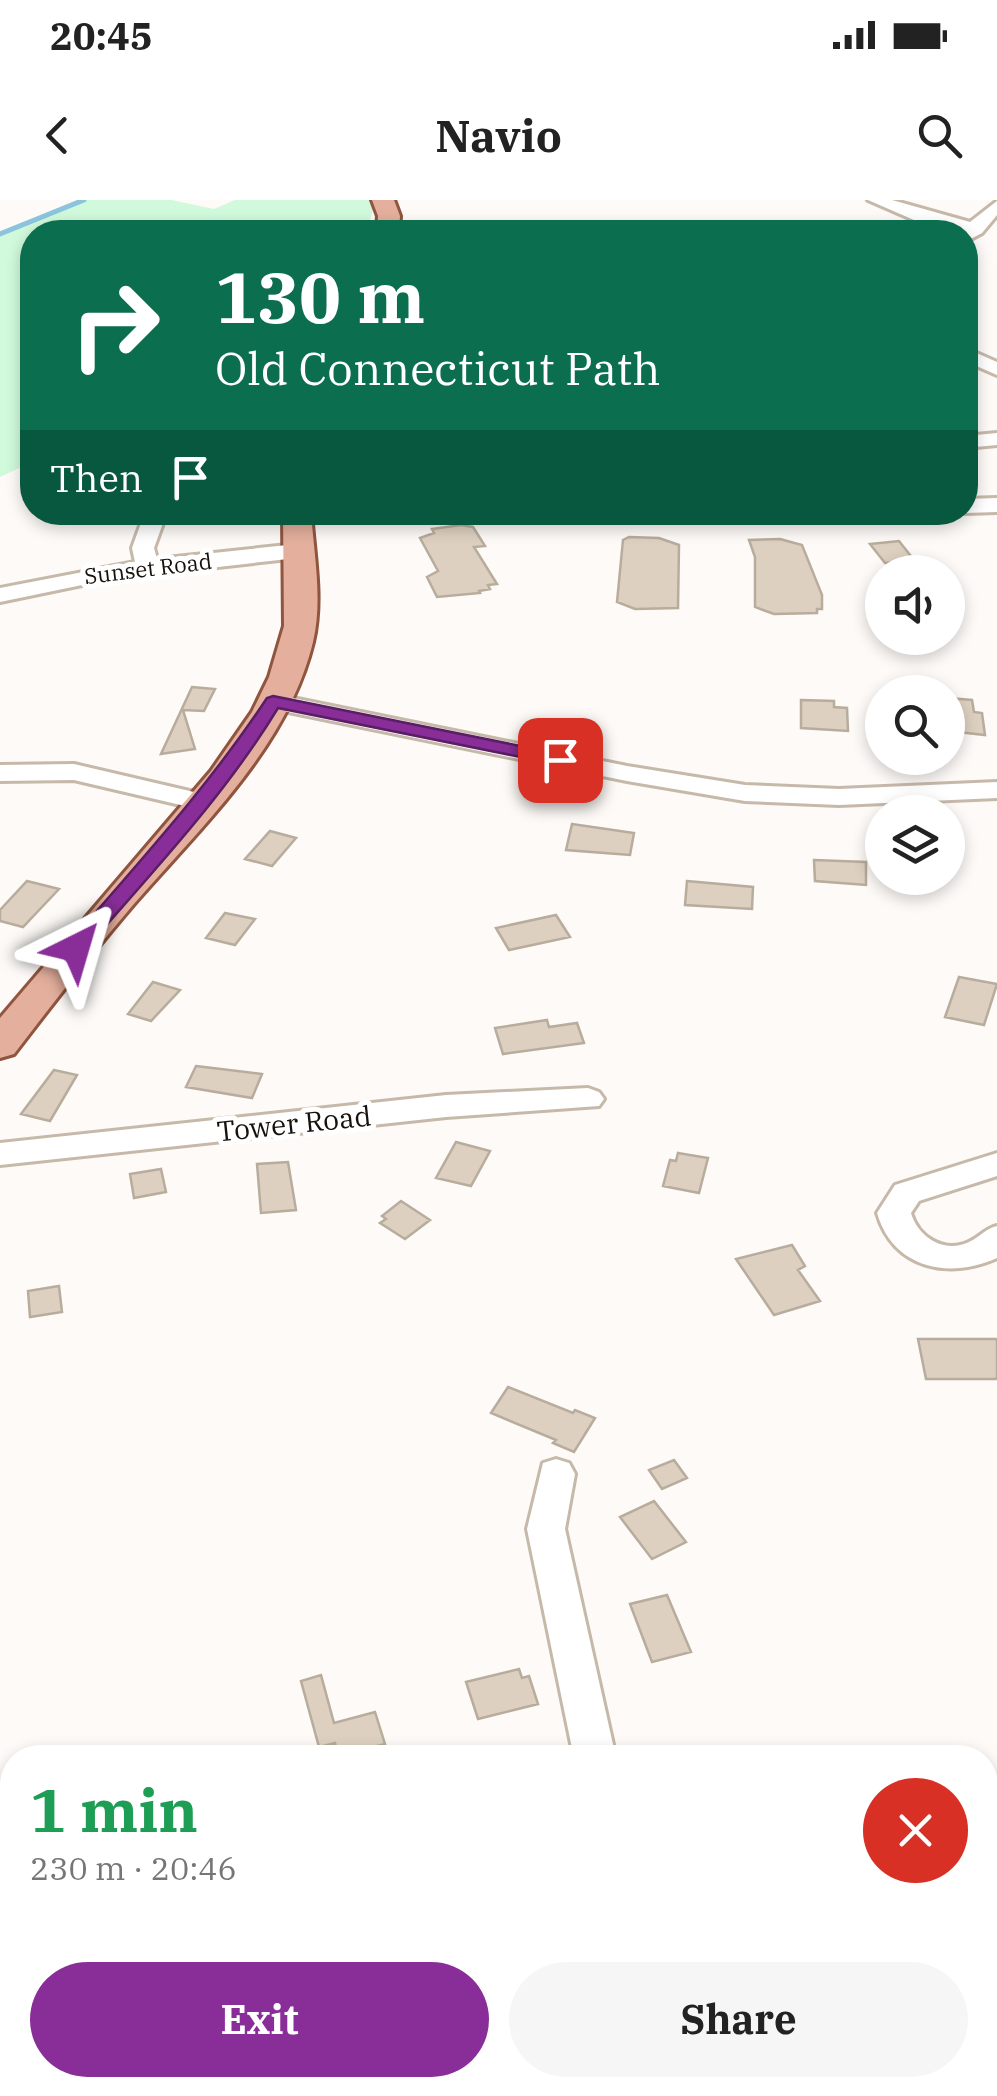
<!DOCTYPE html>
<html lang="en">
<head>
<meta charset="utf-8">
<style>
  :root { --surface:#fff; --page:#f6f6f6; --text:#222; --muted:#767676; --accent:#892e99 }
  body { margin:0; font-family:"IBM Plex Serif",serif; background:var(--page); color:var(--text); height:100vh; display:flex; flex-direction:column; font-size:38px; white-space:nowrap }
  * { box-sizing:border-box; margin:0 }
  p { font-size:32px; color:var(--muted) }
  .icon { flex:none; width:55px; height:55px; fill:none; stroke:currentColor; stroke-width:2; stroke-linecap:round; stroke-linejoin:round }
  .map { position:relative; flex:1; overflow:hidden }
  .drawer { position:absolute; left:0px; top:1545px; width:998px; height:352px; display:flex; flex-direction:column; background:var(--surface); border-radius:40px 40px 0 0; box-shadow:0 5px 15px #0003 }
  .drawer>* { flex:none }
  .hud { position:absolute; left:20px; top:20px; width:958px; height:305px; border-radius:40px; box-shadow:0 5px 15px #0003; background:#0b6e4f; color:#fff; overflow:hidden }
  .fabs { position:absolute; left:865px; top:355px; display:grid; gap:20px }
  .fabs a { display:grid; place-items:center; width:100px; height:100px; border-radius:50%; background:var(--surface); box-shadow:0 5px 15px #0003; font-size:50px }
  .pin { position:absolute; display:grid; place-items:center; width:85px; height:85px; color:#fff; margin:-42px; border-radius:20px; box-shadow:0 5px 15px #0006 }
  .me { position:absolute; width:110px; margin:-55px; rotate:40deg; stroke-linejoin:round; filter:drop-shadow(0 0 8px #0008) }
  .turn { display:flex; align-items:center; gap:35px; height:210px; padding:0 30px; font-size:45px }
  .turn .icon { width:130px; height:130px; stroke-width:2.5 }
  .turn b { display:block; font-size:70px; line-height:85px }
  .then { display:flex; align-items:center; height:95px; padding:0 30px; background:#0003; gap:20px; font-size:38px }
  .round { display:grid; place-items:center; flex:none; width:105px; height:105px; border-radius:52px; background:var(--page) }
  .head { display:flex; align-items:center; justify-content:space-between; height:170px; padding:0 30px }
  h1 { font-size:60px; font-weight:700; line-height:75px; color:#1e9e55 }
  .cta { display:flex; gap:20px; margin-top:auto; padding:20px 30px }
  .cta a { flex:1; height:115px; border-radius:60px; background:var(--accent); color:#fff; font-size:40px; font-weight:700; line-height:115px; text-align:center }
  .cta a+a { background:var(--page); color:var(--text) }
  .status { display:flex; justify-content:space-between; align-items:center; height:70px; padding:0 50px; background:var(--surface); direction:ltr }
  .status svg { height:28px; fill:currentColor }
  header { display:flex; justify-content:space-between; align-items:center; height:130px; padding:0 30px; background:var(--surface); font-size:45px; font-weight:700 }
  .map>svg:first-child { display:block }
</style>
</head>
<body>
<div class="status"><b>20:45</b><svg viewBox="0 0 49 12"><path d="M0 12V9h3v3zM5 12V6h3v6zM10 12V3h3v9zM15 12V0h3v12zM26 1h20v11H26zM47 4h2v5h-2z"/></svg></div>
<header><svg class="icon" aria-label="back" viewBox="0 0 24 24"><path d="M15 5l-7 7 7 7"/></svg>Navio<svg class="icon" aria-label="search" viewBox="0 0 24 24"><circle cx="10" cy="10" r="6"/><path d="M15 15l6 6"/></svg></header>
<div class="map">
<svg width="997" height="1896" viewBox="0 0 997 1896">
  <rect width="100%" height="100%" fill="#fdfaf7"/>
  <path fill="#d1f9db" d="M77 0H171L214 9 235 0H370L374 5 367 32H32V262L0 277V33Z"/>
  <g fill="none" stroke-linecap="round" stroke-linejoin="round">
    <path stroke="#8cc4dd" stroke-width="5" d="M0 34 84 0"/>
  </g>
  <path fill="#ddd0c0" stroke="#b8ac9c" stroke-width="2.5" d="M461 325 473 327 485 346 474 347 497 384 488 385 490 389 479 391 480 393 437 397 427 377 438 371 420 338 434 333 432 329Z
    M629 337 659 338 679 345 678 408 635 409 617 402 623 340Z
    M780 339 802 345 822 395V409H817V413L774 414 755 407V357L749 340Z
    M899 341 914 360 885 363 870 344Z
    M192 487 215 489 204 511 183 510 195 549 161 554Z
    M948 498 972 500 974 512 982 513 985 535 948 531Z
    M801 500 834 501V507L847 508 848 531 801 528Z
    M572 624 634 633 630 655 566 650Z
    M270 631 296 638 272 666 245 659Z
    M814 660 866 662V685L815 681Z
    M27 681 59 689 23 727 0 721V710Z
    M687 681 753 687 752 709 685 705Z
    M225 713 255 719 235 745 206 738Z
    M556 715 570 737 509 750 496 728Z
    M959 777 997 784 984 825 945 817Z
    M153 782 180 790 151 821 128 814Z
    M547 820 549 827 577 823 584 843 503 854 495 828Z
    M196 866 262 874 252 898 186 887Z
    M54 870 77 875 50 921 21 914Z
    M456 942 490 951 471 986 436 978Z
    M678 953 708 958 699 993 663 986 670 960 676 961Z
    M288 962 296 1010 261 1013 257 964Z
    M161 969 166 992 134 998 130 974Z
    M401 1001 430 1020 405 1039 380 1023 386 1019 382 1016Z
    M792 1045 805 1066 798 1070 820 1101 774 1115 736 1059Z
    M59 1086 62 1112 30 1117 28 1091Z
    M918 1139H997V1179H926Z
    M508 1187 573 1213 575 1210 595 1218 574 1252 553 1243 556 1240 491 1213Z
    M674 1260 687 1278 662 1289 649 1270Z
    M654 1301 686 1342 652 1359 620 1317Z
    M667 1395 691 1452 652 1462 630 1404Z
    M519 1469 522 1478 529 1476 538 1504 478 1519 466 1482Z
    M321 1475 334 1523 375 1512 385 1544 338 1556 335 1543 319 1547 301 1481Z"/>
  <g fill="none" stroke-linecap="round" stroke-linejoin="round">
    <defs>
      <path id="minor" d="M868 0H892L970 22 997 1V15L982 33 965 42 961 31 914 20Z
        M965 148 997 162V175L965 161Z
        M997 233V245L965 248V236Z
        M997 298V312L965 313V299Z
        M145 312H167L154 348 157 359 297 344 308 351 297 358 111 379 0 402V388L135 362 132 348Z
        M273 494 627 566 745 585 839 589 997 582V598L839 605 745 601 627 581 264 507 260 502Z
        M74 564 211 596 215 602 202 610 74 580 0 581V565Z
        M588 888 599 892 604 899 599 906 446 917 0 965V943L446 895Z
        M997 953V976L919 1001 911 1013C918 1037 944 1054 969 1042 980 1037 985 1029 997 1026V1058C948 1080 893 1068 877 1013L895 985Z
        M556 1259 569 1263 575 1274 565 1329 616 1558H574L527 1329 543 1263Z
        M12 1730V1774L0 1777V1733Z
        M709 1885H757L761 1896H713Z"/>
      <path id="major" d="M372 0H394L400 16 399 32H377L378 16Z
        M283 312H311C314 355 323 400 313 442 288 546 201 627 133 705 92 753 53 803 14 854L0 858V818L211 571 252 512 269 477 284 426Z"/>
    </defs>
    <use href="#minor" stroke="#c7b9aa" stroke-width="6"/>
    <use href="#major" stroke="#90553f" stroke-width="6"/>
    <use href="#minor" fill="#fff" fill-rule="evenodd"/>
    <use href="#major" fill="#e4af9c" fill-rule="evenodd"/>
  </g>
  <path fill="#892e99" stroke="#591e63" stroke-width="2.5" d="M273 496 560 554 569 560 560 565 278 508C224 597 151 673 83 752H69V743C138 663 209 586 267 498Z"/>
  <g text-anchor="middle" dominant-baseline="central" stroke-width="10" stroke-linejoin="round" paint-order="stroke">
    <g font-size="22" fill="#16110c" stroke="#fff">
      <text transform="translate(148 368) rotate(-7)">Sunset Road</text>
    </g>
    <g font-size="28" fill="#16110c" stroke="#fff">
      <text transform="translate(294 923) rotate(-6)">Tower Road</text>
    </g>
  </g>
</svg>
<div class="fabs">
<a><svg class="icon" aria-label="sound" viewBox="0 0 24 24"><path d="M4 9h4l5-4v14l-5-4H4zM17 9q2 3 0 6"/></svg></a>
<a><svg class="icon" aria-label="search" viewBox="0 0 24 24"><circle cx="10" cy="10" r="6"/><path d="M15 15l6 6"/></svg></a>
<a><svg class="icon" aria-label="layers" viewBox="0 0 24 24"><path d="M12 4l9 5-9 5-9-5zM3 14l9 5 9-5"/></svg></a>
</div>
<div class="pin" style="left:560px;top:560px;background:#d93025"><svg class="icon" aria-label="arrive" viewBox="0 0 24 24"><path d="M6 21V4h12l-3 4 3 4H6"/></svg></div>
<svg class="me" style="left:76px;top:748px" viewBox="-20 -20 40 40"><path d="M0-17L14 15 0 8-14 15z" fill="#892e99" stroke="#fff" stroke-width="4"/></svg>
<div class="hud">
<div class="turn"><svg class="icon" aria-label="right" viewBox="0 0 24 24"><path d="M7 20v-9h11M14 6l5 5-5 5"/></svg><div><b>130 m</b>Old Connecticut Path</div></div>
<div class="then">Then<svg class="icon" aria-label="arrive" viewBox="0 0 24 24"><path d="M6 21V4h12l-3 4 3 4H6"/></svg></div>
</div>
<section class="drawer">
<div class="head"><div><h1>1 min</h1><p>230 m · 20:46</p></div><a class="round" style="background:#d93025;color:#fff"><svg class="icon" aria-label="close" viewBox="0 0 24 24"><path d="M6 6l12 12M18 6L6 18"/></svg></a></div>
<div class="cta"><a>Exit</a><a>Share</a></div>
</section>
</div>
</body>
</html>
